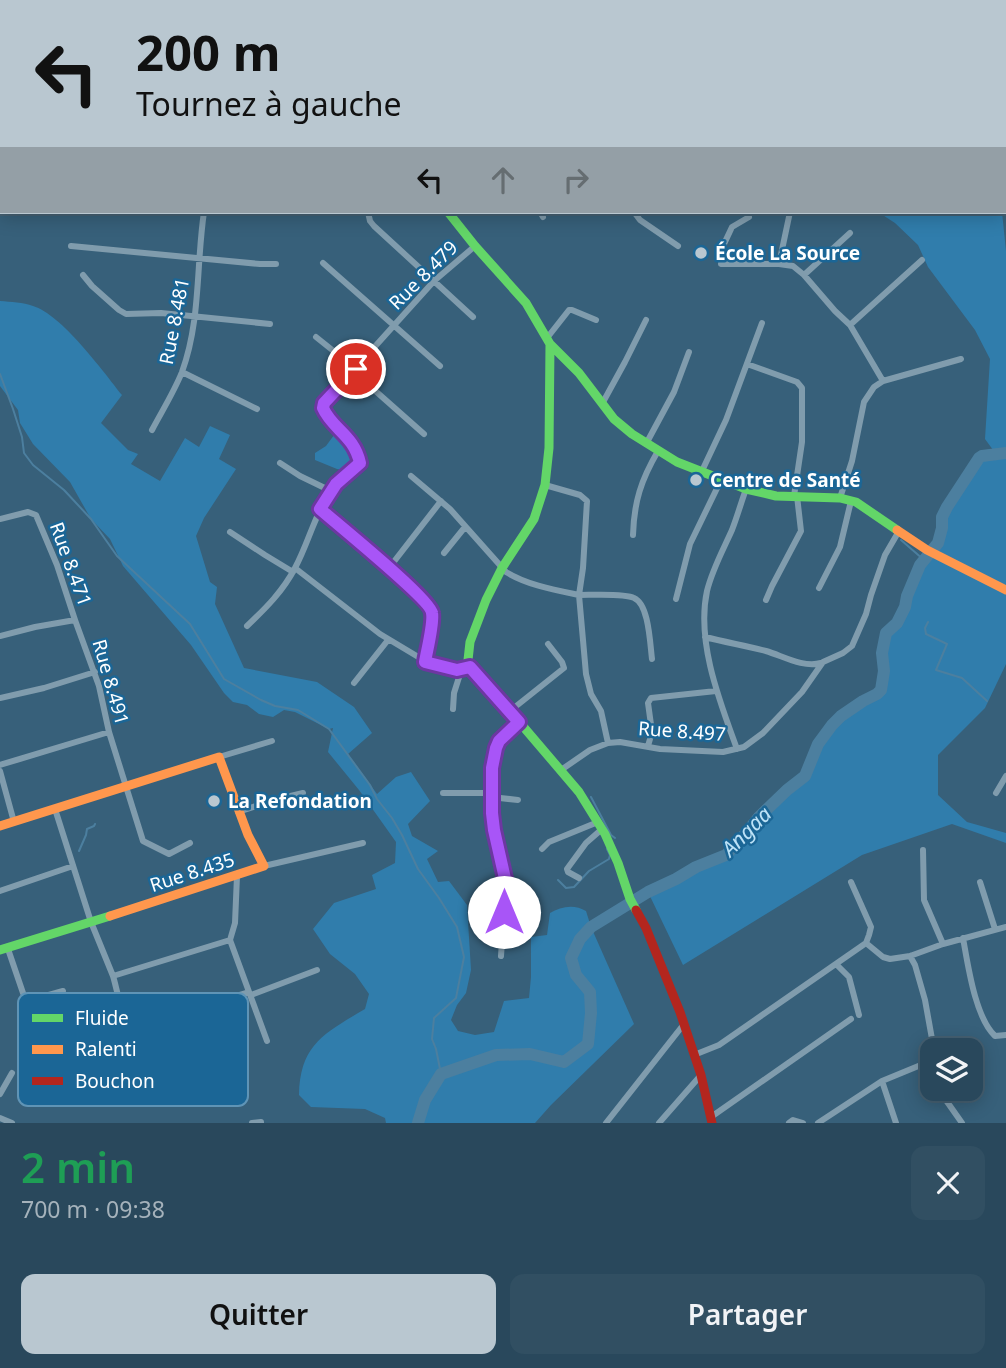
<!DOCTYPE html>
<html lang="fr">
<head>
<meta charset="utf-8">
<style>
  :root { --surface:#29485c; --page:#314f62; --text:#f1f3f6; --muted:#a5b2bb; --line:#456072; --accent:#b9c7d0 }
  body { margin:0; font-family:"Noto Sans",sans-serif; background:var(--page); color:var(--text); height:100vh; display:flex; flex-direction:column; font-size:26px; white-space:nowrap }
  * { box-sizing:border-box; margin:0 }
  p { font-size:23px; color:var(--muted) }
  .icon { flex:none; width:38px; height:38px; fill:none; stroke:currentColor; stroke-width:2; stroke-linecap:round; stroke-linejoin:round }
  .map { position:relative; height:1123px; overflow:hidden }
  .side { display:flex; flex-direction:column; background:var(--surface); flex:1 }
  .side>* { flex:none }
  .top-card { position:absolute; left:0px; top:0px; width:1006px; height:214px; box-shadow:0 4px 18px #0003,0 0 0 2px var(--line); background:#b9c7d0; color:#111; overflow:hidden }
  .buttons { position:absolute; left:920px; top:1038px; display:grid; gap:14px }
  .buttons a { display:grid; place-items:center; width:63px; height:63px; border-radius:14px; background:var(--surface); box-shadow:0 4px 18px #0003,0 0 0 2px var(--line); font-size:35px }
  .pin { position:absolute; display:grid; place-items:center; width:60px; height:60px; color:#fff; margin:-30px; border:4px solid #fff; border-radius:50%; box-shadow:0 2px 7px #0007 }
  .me { position:absolute; width:77px; margin:-38px; rotate:0deg; stroke-linejoin:round; filter:drop-shadow(0 0 5px #0008) }
  .turn { display:flex; align-items:center; gap:24px; height:147px; padding:0 21px; font-size:32px }
  .turn .icon { width:91px; height:91px; stroke-width:2.5 }
  .turn b { display:block; font-size:49px; line-height:60px }
  .lanes { display:flex; align-items:center; height:66px; padding:0 21px; background:#0003; justify-content:center; gap:35px; direction:ltr }
  .lanes .off { opacity:.35 }
  .round { display:grid; place-items:center; flex:none; width:74px; height:74px; border-radius:14px; background:var(--page) }
  .overview { display:flex; align-items:center; justify-content:space-between; height:119px; padding:0 21px }
  h1 { font-size:42px; font-weight:600; line-height:52px; color:#1e9e55 }
  .action { display:flex; gap:14px; margin-top:auto; padding:14px 21px }
  .action a { flex:1; height:80px; border-radius:14px; background:var(--accent); color:#111; font-size:28px; font-weight:600; line-height:80px; text-align:center }
  .action a+a { background:var(--page); color:var(--text) }
  .map>svg:first-child { display:block }
</style>
</head>
<body>
<div class="map">
<svg width="1006" height="1123" viewBox="0 0 1006 1123">
  <rect width="100%" height="100%" fill="#37607a"/>
  <path fill="#307dac" d="M878 212H1002L1006 251V664L985 708 938 755V795L967 822 1006 833V843L952 824 862 855 683 965 648 892 676 879 696 867 726 855 748 831 759 817 787 790 805 775 818 744 832 725 841 716 863 701 877 694 881 690 884 671 882 653 886 633 897 623 905 607 907 596 920 565 938 543 942 528V517L947 507 979 458 996 454 985 439 990 359 975 330 928 267 918 245 895 223Z
    M0 301C11 302 23 302 33 306 61 314 103 371 122 395L101 423 128 450 138 454 131 464 160 481 185 438 199 447 210 426 230 435 219 459 236 469 204 518 196 536 210 582 217 587 215 604 244 668 317 682 354 707 372 733 348 754 377 794 396 777 411 772 430 801 408 824 412 836 438 851 427 859 438 882 449 881 467 905 471 970 466 993 457 1005 451 1020 458 1031 475 1035 494 1032 504 1001 529 998 531 977V937L547 935 550 913C561 906 575 904 586 911L591 927 634 1024 551 1105 535 1123H386L385 1118 365 1109 311 1107 299 1095C300 1044 325 1033 365 1009L369 994 355 974 330 954 313 929 334 903 376 889 372 875 395 863 396 842 359 790 328 752 333 728 329 729 295 712 284 710 273 717 259 714 247 705 233 702 224 693 191 645 123 566 110 539 91 519 70 482 33 444 20 423 18 410 0 386Z
    M337 431 345 438 352 452 350 459 351 466 346 471 337 469 315 460V453L326 446Z"/>
  <g fill="none" stroke-linecap="round" stroke-linejoin="round">
    <path stroke="#4c7f9f" stroke-width="2" d="M0 374 13 409 22 437 24 453 33 465 64 490 91 519 117 556 190 624 224 679 261 700 275 706 298 710 329 729 370 785 377 799 392 818 402 835 418 869 439 898 457 927 464 957 456 998 434 1018 432 1039 436 1049 441 1074
      M901 540 924 560
      M928 622 925 628 926 634 947 644 936 670 962 678 987 701
      M591 797 611 835 615 838
      M79 851 86 835 87 829 94 826 95 824
      M558 880 566 888 574 887 589 871 609 859 610 855 607 849"/>
    <path stroke="#4c7f9f" stroke-width="12" d="M418 1123 425 1100 441 1074 496 1055 530 1054 564 1062 588 1044 591 1013 590 992 576 975 571 958 580 939 591 927 648 892 676 879 696 867 726 855 748 831 759 817 787 790 805 776 818 744 832 725 841 716 863 701 877 694 881 690 884 671 882 653 886 633 897 623 905 607 907 596 920 565 938 543 942 528V517L947 507 979 458 982 456 1006 453"/>
    <path stroke="#809cad" stroke-width="6" d="M91 0 92 2
      M139 0 140 2
      M249 0 250 2
      M581 0V2
      M664 0 666 2
      M788 0 792 2
      M894 0 898 2
      M510 2V0
      M810 2 811 0
      M0 34 2 41
      M1004 103H1006
      M0 200H2
      M334 212H335
      M368 212 370 221 374 226 473 317
      M540 212 543 217
      M634 212 640 220 678 246
      M749 217 732 227 724 244 721 264H779L793 266 804 275 835 311 850 325 883 381
      M71 246 260 264H276
      M323 263 440 366
      M779 264 790 212
      M83 275 92 286 119 310 126 314 161 313 270 324
      M804 275 850 233
      M850 325 922 260
      M316 337 356 369
      M547 338 569 310H572L596 320
      M747 364 797 382 802 388V442L794 496
      M182 372 257 409
      M354 372 424 434
      M602 404 625 362 646 320
      M152 430C162 411 174 392 182 372 201 320 196 265 204 212
      M646 444 674 392 689 352
      M280 463 300 476 331 491
      M701 473 726 420 762 323
      M411 476 450 509 506 572C527 585 555 590 579 595L583 568 587 501 580 495 545 485
      M840 498 852 461 864 402 874 387 883 381 961 359
      M320 509C336 522 431 601 432 613 434 624 427 650 425 661
      M0 519 28 512 36 515 57 565 75 620
      M230 532 265 555 293 572
      M633 535C634 502 641 480 658 451
      M444 553 465 527
      M295 568 380 634 425 661 458 670 470 667
      M389 568 441 501
      M819 588 840 547 851 501
      M676 599 690 544 721 480
      M766 600 772 586 801 531 797 496
      M247 626C266 608 283 591 295 568 309 542 315 513 332 489 340 479 351 473 360 463 355 436 332 429 323 408L324 403 434 281 475 246
      M0 636 35 627 75 620 99 686 109 732 143 841 169 854 190 843
      M705 637C725 642 746 646 766 651 783 656 803 668 821 663
      M354 683 388 640
      M0 698 44 688 95 672
      M453 709 454 693 461 671
      M510 711 564 668 562 662 548 644
      M608 743 601 711 591 694 586 674 579 595C592 595 625 593 634 598 649 604 650 644 652 659
      M648 746 652 732 648 703 651 698 716 691
      M737 749C720 702 696 642 707 591 712 570 723 550 732 530 737 517 741 503 746 489
      M219 757 272 741
      M0 765 109 732
      M561 770 590 750 608 743 620 742 660 749 723 752 744 747 763 733 802 692 823 662 843 653 852 646 866 614 871 595 885 555 899 531
      M0 771 14 822
      M443 793H491
      M996 793 1006 776
      M491 797 518 800
      M55 809 91 922 113 976 230 940 235 923 237 876
      M238 812 274 800 303 793
      M542 849 549 842 598 822
      M923 850 924 900 943 944
      M264 866 363 843
      M579 878 568 872 567 869 586 843 602 829
      M980 882 995 929
      M0 891 73 866
      M963 938C968 965 975 1017 995 1036L1006 1035
      M230 940 267 1041
      M866 943 883 957 890 959 910 956 943 944 1006 927
      M8 949 23 993 26 998 31 1000 63 991
      M501 956 506 883 494 830 492 813V768L496 748 499 741 519 722
      M910 956 915 965 925 1000 934 1050
      M836 964 849 977 859 1015
      M113 976C118 992 120 1017 135 1027L249 992
      M251 995 317 970
      M694 1055 719 1045 866 943 869 935 871 927 851 882
      M882 1081 896 1123
      M942 1088 943 1096 962 1123
      M0 1094 12 1073
      M711 1117 851 1019
      M0 1118 12 1123
      M252 1123 261 1122
      M606 1123 684 1024
      M659 1123 701 1075
      M789 1123 793 1120 803 1123
      M818 1123 882 1081 933 1060"/>
    <path stroke="#63d668" stroke-width="9" d="M322 0V2
      M270 2 272 0
      M448 212 475 246 526 303 550 344 579 373 614 419 632 434 677 462 746 489 776 496 840 498 856 502 897 530
      M550 344 549 448 545 485 534 519 502 568 486 600 470 642 468 660 470 667 475 673 498 697 579 792 605 834 618 863 630 899 636 910
      M0 950 110 916"/>
    <path stroke="#ff974d" stroke-width="9" d="M0 92H2
      M897 530 927 550 1006 590
      M0 826 219 757 248 835 264 866 110 916"/>
    <path stroke="#b3261e" stroke-width="9" d="M636 910 646 928 680 1012 701 1075 712 1123"/>
  </g>
  <g fill="none" stroke-linecap="round" stroke-linejoin="round">
    <defs>
      <path id="route" d="M356 369 324 403 323 408C332 429 354 435 360 463L336 484 320 509C336 523 431 600 432 613 434 623 427 650 425 662L457 670 470 667 519 722 499 741 496 748 492 768V813L494 830 506 883 504 912"/>
    </defs>
    <use href="#route" stroke="#6d37a1" stroke-width="18"/>
    <use href="#route" stroke="#a855f7" stroke-width="12"/>
  </g>
  <g fill="#b9c7d0" stroke="#1b6696" stroke-width="2.5">
    <circle cx="701" cy="253" r="7"/>
    <circle cx="696" cy="480" r="7"/>
    <circle cx="214" cy="801" r="7"/>
  </g>
  <g text-anchor="middle" dominant-baseline="central" stroke-width="5" stroke-linejoin="round" paint-order="stroke">
    <g font-size="19" font-weight="bold" fill="#fff" stroke="#1b6696" text-anchor="start">
      <text x="715" y="253">École La Source</text>
      <text x="710" y="480">Centre de Santé</text>
      <text x="228" y="801">La Refondation</text>
    </g>
    <g font-size="19" fill="#fff" stroke="#1b6696">
      <text transform="translate(423 275) rotate(-45)">Rue 8.479</text>
      <text transform="translate(174 321) rotate(-79)">Rue 8.481</text>
      <text transform="translate(71 564) rotate(70)">Rue 8.471</text>
      <text transform="translate(111 682) rotate(74)">Rue 8.491</text>
      <text transform="translate(682 731) rotate(4)">Rue 8.497</text>
      <text transform="translate(192 872) rotate(-18)">Rue 8.435</text>
    </g>
    <g font-size="21" font-style="italic" fill="#bde2f7" stroke="#1b6696">
      <text transform="translate(746 831) rotate(-45)">Angaa</text>
    </g>
  </g>
  <rect x="18" y="993" width="230" height="113" rx="10" fill="#1b6696" stroke="#5f94b6" stroke-width="2"/>
  <rect x="32" y="1014" width="31" height="8" fill="#63d668"/>
  <rect x="32" y="1045" width="31" height="9" fill="#ff974d"/>
  <rect x="32" y="1077" width="31" height="8" fill="#b3261e"/>
  <g font-size="19" fill="#fff">
    <text x="75" y="1025">Fluide</text>
    <text x="75" y="1056">Ralenti</text>
    <text x="75" y="1088">Bouchon</text>
  </g>
</svg>
<div class="buttons">
<a><svg class="icon" aria-label="layers" viewBox="0 0 24 24"><path d="M12 4l9 5-9 5-9-5zM3 14l9 5 9-5"/></svg></a>
</div>
<div class="pin" style="left:356px;top:369px;background:#d93025"><svg class="icon" aria-label="arrive" viewBox="0 0 24 24"><path d="M6 21V4h12l-3 4 3 4H6"/></svg></div>
<svg class="me" style="left:504px;top:912px" viewBox="-20 -20 40 40"><circle r="19" fill="#fff"/><path d="M0-13L10 11 0 6-10 11z" fill="#a855f7"/></svg>
<div class="top-card">
<div class="turn"><svg class="icon" aria-label="left" viewBox="0 0 24 24"><path d="M17 20v-9H6M10 6l-5 5 5 5"/></svg><div><b>200 m</b>Tournez à gauche</div></div>
<div class="lanes"><svg class="icon" aria-label="left" viewBox="0 0 24 24"><path d="M17 20v-9H6M10 6l-5 5 5 5"/></svg><svg class="icon off" aria-label="ahead" viewBox="0 0 24 24"><path d="M12 20V5M6 11l6-6 6 6"/></svg><svg class="icon off" aria-label="right" viewBox="0 0 24 24"><path d="M7 20v-9h11M14 6l5 5-5 5"/></svg></div>
</div>
</div>
<section class="side">
<div class="overview"><div><h1>2 min</h1><p>700 m · 09:38</p></div><a class="round"><svg class="icon" aria-label="close" viewBox="0 0 24 24"><path d="M6 6l12 12M18 6L6 18"/></svg></a></div>
<div class="action"><a>Quitter</a><a>Partager</a></div>
</section>
</body>
</html>
